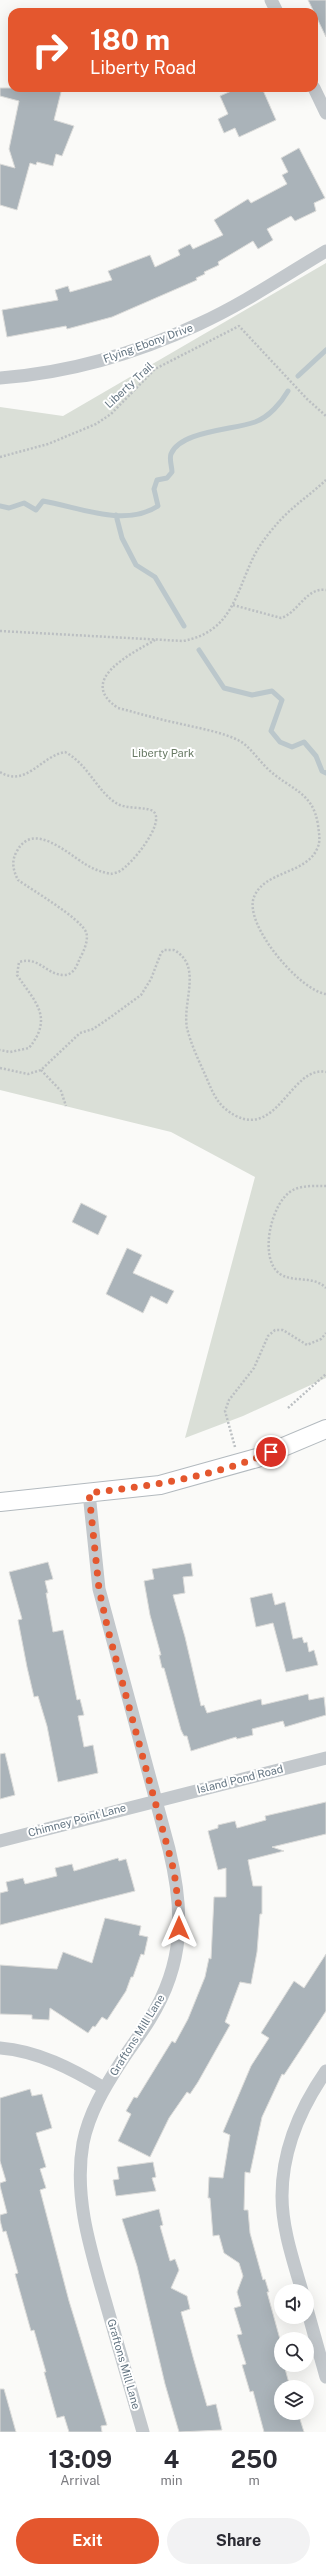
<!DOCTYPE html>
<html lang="en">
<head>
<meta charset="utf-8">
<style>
  :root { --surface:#fff; --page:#f2f2f3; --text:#2b2b33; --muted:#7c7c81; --accent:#e4572e }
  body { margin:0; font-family:"Public Sans",sans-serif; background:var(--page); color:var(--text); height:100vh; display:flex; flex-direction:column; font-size:15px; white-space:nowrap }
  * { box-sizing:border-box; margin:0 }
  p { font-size:13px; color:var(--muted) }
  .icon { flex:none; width:22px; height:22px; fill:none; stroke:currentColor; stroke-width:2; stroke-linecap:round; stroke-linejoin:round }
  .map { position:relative; height:2432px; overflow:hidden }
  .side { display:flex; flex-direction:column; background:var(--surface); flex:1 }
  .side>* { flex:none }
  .hud { position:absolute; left:8px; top:8px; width:310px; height:84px; border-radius:12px; box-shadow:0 4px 16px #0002; background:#e4572e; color:#fff; overflow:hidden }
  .buttons { position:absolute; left:274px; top:2284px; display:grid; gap:8px }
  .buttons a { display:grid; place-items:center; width:40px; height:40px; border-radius:50%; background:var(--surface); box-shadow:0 4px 16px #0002; font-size:20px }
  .pin { position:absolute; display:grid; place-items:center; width:34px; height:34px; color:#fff; margin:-17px; border:2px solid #fff; border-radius:50%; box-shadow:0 1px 4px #0007 }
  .me { position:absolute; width:44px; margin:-22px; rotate:0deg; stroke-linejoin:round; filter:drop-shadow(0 0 3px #0008) }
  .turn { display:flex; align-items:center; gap:14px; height:84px; padding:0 16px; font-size:18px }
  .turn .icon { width:52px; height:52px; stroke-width:2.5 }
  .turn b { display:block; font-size:28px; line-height:34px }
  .eta { display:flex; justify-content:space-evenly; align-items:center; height:68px; text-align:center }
  .eta b { font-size:24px; font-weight:700; line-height:28px }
  .action { display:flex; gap:8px; margin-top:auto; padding:8px 16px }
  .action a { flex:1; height:46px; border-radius:24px; background:var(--accent); color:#fff; font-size:16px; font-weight:700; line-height:46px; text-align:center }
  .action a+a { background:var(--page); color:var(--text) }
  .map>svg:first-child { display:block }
</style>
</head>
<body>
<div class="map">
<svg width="326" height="2432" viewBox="0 0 326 2432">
  <rect width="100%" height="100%" fill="#fafaf8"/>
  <path fill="#dadfd7" d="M326 263V1378L243 1416 185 1438 255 1177 171 1132 0 1090V407L63 416Z"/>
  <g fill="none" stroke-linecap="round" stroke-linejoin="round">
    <path stroke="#bbc7cb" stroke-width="5" d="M298 376 326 350
      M0 506 9 508 24 503 36 510 43 501C79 507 125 528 158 506L154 489 157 480 167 478 172 472C172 467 169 459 171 454 180 431 233 430 255 422 269 417 281 403 288 391
      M116 515 122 538 136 565 155 577 184 626
      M199 650 224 688 252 695 272 691 282 700 271 731 280 742 292 747 304 742 316 756 322 771 326 773"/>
  </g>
  <path fill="#aab3b9" stroke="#dcdcda" d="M308 0H326V37L314 12Z
    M0 88H62L54 120 74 126 62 156 56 154 53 166 37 162 36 165 30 163 17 210 0 205V164L15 168 9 149 19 101 0 96Z
    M238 88H262L276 120 239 137 235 128 224 133 218 119 228 114 220 96Z
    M299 148 325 198 314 203 316 211 295 221 291 216 267 229 273 240 258 249 253 241 218 262 219 265 204 272 205 274 196 278 197 280 112 317 67 329 66 326 7 337 2 310 58 300 55 290 68 286 70 292 112 280 108 271 150 255 155 267 180 255 178 250 190 244 193 249 223 235 214 220 248 199 251 203 287 184 282 175 288 172 281 158Z
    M81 1203 107 1216 98 1235 72 1222Z
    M127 1248 142 1255 133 1273 174 1291 167 1304 151 1296 143 1313 106 1294Z
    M48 1562 53 1579 45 1581 48 1593H46L53 1632 63 1630 77 1700 80 1699 84 1715 78 1716 84 1747 93 1745 98 1773 58 1782 47 1726 38 1696 34 1697 27 1667 18 1620 22 1619 9 1572Z
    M191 1563 193 1576 183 1577 185 1593 173 1595 185 1637 201 1706 204 1705 207 1713 261 1699 262 1705 308 1694 309 1700 324 1697 326 1715 285 1727 283 1721 252 1729 253 1735 237 1739 236 1737 191 1751 187 1736H184L181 1730 164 1668H162L159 1655H161L150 1615 144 1581 154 1579 152 1569Z
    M272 1593 275 1605 285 1602 293 1639 302 1637 304 1643 307 1642 309 1652 314 1650 318 1665 286 1672 273 1623 256 1627 250 1598Z
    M5 1753 15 1795 0 1799V1754Z
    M326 1802V1834L272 1847 284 1851 248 1860 253 1886H262V1914H260L257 1952 251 1984 240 1982 225 2022 230 2025 198 2082 190 2094 187 2092 169 2118 150 2157 118 2141 131 2114 126 2111 134 2097 137 2098 172 2041 175 2043 188 2019 205 1977 209 1958 211 1959 214 1897H226V1868L218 1870 208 1831 218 1828V1825L235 1821 237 1828 266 1820 265 1816Z
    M118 1858 119 1861 126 1859 135 1891 0 1925V1893L8 1891 6 1882 23 1878 25 1884 57 1876 55 1868 72 1864 74 1871Z
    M105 1918 141 1926 139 1935 148 1937 144 1955 141 1954 133 1977H131L126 1991 107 2020 102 2017 95 2027 93 2026 88 2033 50 2008 49 2020 32 2019V2015L0 2014V1965L57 1969 63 1952 92 1963Z
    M326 1954V2011L284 2075 282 2074 262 2117 250 2173 245 2172 244 2210H248L250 2233 263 2280 265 2279 269 2292H267L281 2343V2365H284L290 2387H281V2413H298L304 2432H264L253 2391 250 2392 242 2365 246 2364 237 2335 242 2334 234 2308 241 2306 237 2292 243 2276 239 2263 224 2253 219 2235 213 2236 210 2198H208L209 2177 223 2178 230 2135 223 2132 251 2066 269 2038 261 2033 294 1981 304 1988Z
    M30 2089 32 2096 42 2094 52 2128 36 2133 46 2167 40 2169 46 2188 40 2190 69 2301 107 2425 101 2426 102 2432H69L64 2416 57 2418 44 2372H46L34 2330 31 2331 15 2274 18 2273 6 2231 3 2232 0 2220V2215L7 2213 0 2186V2183L6 2181 0 2161V2098Z
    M153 2162 156 2177 152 2178 156 2191 116 2196 113 2180 119 2179 117 2167Z
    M159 2209 163 2225 160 2226 170 2261 175 2259 179 2270 171 2288 187 2296 190 2309 181 2312 193 2357 207 2406 216 2404 222 2430 179 2432 165 2384 137 2266 122 2219Z
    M0 2389H4L16 2432H0Z"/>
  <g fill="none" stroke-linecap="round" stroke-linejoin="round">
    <defs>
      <path id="secondary" d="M0 1502 160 1485 257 1458 326 1429"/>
    </defs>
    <use href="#secondary" stroke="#b3babf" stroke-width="20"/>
    <path stroke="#bbbfc2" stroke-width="2.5" stroke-dasharray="2 2" stroke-linecap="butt" d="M0 457 48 444 96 424 111 414 155 369 239 326 307 399 326 416
      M233 605 281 618C298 613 306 587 326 590
      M0 631 183 641C231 632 235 596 253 558 258 547 268 534 276 525 290 508 310 495 326 480
      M155 640C131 654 76 680 118 708 138 713 157 719 177 723 197 728 219 731 238 740 250 746 258 760 268 769 290 790 313 791 318 825 319 834 321 841 317 849 306 874 264 871 254 897 243 924 300 991 326 994
      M0 772C26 788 41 756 65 752 88 764 96 790 116 803 126 810 149 806 154 812 165 824 131 865 120 871 117 873 113 873 111 874 101 872 93 869 85 864 67 853 33 821 17 851 11 861 13 870 18 880 32 890 80 918 86 932 89 939 84 951 80 958 77 965 74 975 64 975 46 975 40 956 19 962L17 975C35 1002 54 1017 29 1048L10 1052 0 1050
      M0 1068 28 1074 41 1070 80 1033 93 1029 108 1019 141 995 151 979 161 953 164 950H174C203 966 182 1001 187 1028 191 1045 200 1063 207 1079 214 1096 219 1107 236 1116 278 1137 292 1065 326 1072
      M41 1070 61 1091 66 1106
      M326 1186C316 1186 303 1185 293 1190 271 1201 258 1259 280 1274 294 1283 313 1275 326 1288
      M288 1408 326 1374
      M235 1447 225 1411 229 1400 254 1368 268 1336 275 1330H283L307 1345 321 1339 326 1333"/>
    <path stroke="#c3c8cc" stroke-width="13" d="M271 0 277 12
      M314 88 326 113
      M0 378C68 373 137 353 199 324 243 304 284 276 326 251
      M89 1493 99 1589 169 1849C184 1911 185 1962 150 2019 141 2034 130 2048 121 2062 104 2088 89 2113 83 2143 73 2199 92 2254 107 2307 119 2349 131 2390 143 2432
      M0 1841 326 1758
      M0 2048C38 2051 72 2069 104 2088
      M302 2291C293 2260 282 2228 282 2196 282 2151 301 2107 326 2071
      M307 2309 326 2377"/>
    <use href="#secondary" stroke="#fff" stroke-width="18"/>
  </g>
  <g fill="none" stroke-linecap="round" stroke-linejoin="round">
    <path stroke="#e4572e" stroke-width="7" stroke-dasharray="0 12.6" d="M179 1928 180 1916 174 1871 108 1630 99 1589 89 1493C151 1486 213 1477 271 1452"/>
  </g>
  <g text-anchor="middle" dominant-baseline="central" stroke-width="4" stroke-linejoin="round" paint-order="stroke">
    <g font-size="11" fill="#657683" stroke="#fff">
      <text transform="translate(148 343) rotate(-20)">Flying Ebony Drive</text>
      <text transform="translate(129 385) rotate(-43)">Liberty Trail</text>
      <text transform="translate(240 1779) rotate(-14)">Island Pond Road</text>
      <text transform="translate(77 1820) rotate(-15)">Chimney Point Lane</text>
      <text transform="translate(137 2035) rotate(-58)">Graftons Mill Lane</text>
      <text transform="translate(124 2364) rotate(74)">Graftons Mill Lane</text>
    </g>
    <g font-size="11" fill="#687a64" stroke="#fff">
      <text x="163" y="753">Liberty Park</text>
    </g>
  </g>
</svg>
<div class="buttons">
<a><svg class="icon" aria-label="sound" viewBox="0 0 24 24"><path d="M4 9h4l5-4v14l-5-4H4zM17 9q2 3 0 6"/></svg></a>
<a><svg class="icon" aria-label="search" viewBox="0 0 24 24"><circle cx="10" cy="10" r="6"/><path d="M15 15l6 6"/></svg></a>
<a><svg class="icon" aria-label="layers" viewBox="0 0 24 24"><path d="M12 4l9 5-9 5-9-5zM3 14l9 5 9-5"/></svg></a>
</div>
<div class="pin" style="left:271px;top:1452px;background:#d93025"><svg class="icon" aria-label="arrive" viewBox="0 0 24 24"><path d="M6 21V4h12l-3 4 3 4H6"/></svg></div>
<svg class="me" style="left:179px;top:1928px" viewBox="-20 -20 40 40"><path d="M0-17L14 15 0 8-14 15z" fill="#e4572e" stroke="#fff" stroke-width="4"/></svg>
<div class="hud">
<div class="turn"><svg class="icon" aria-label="right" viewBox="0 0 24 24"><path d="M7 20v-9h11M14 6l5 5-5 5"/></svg><div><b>180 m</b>Liberty Road</div></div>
</div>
</div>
<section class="side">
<div class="eta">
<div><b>13:09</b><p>Arrival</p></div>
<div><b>4</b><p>min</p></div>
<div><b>250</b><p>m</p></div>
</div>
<div class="action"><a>Exit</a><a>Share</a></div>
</section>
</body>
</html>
